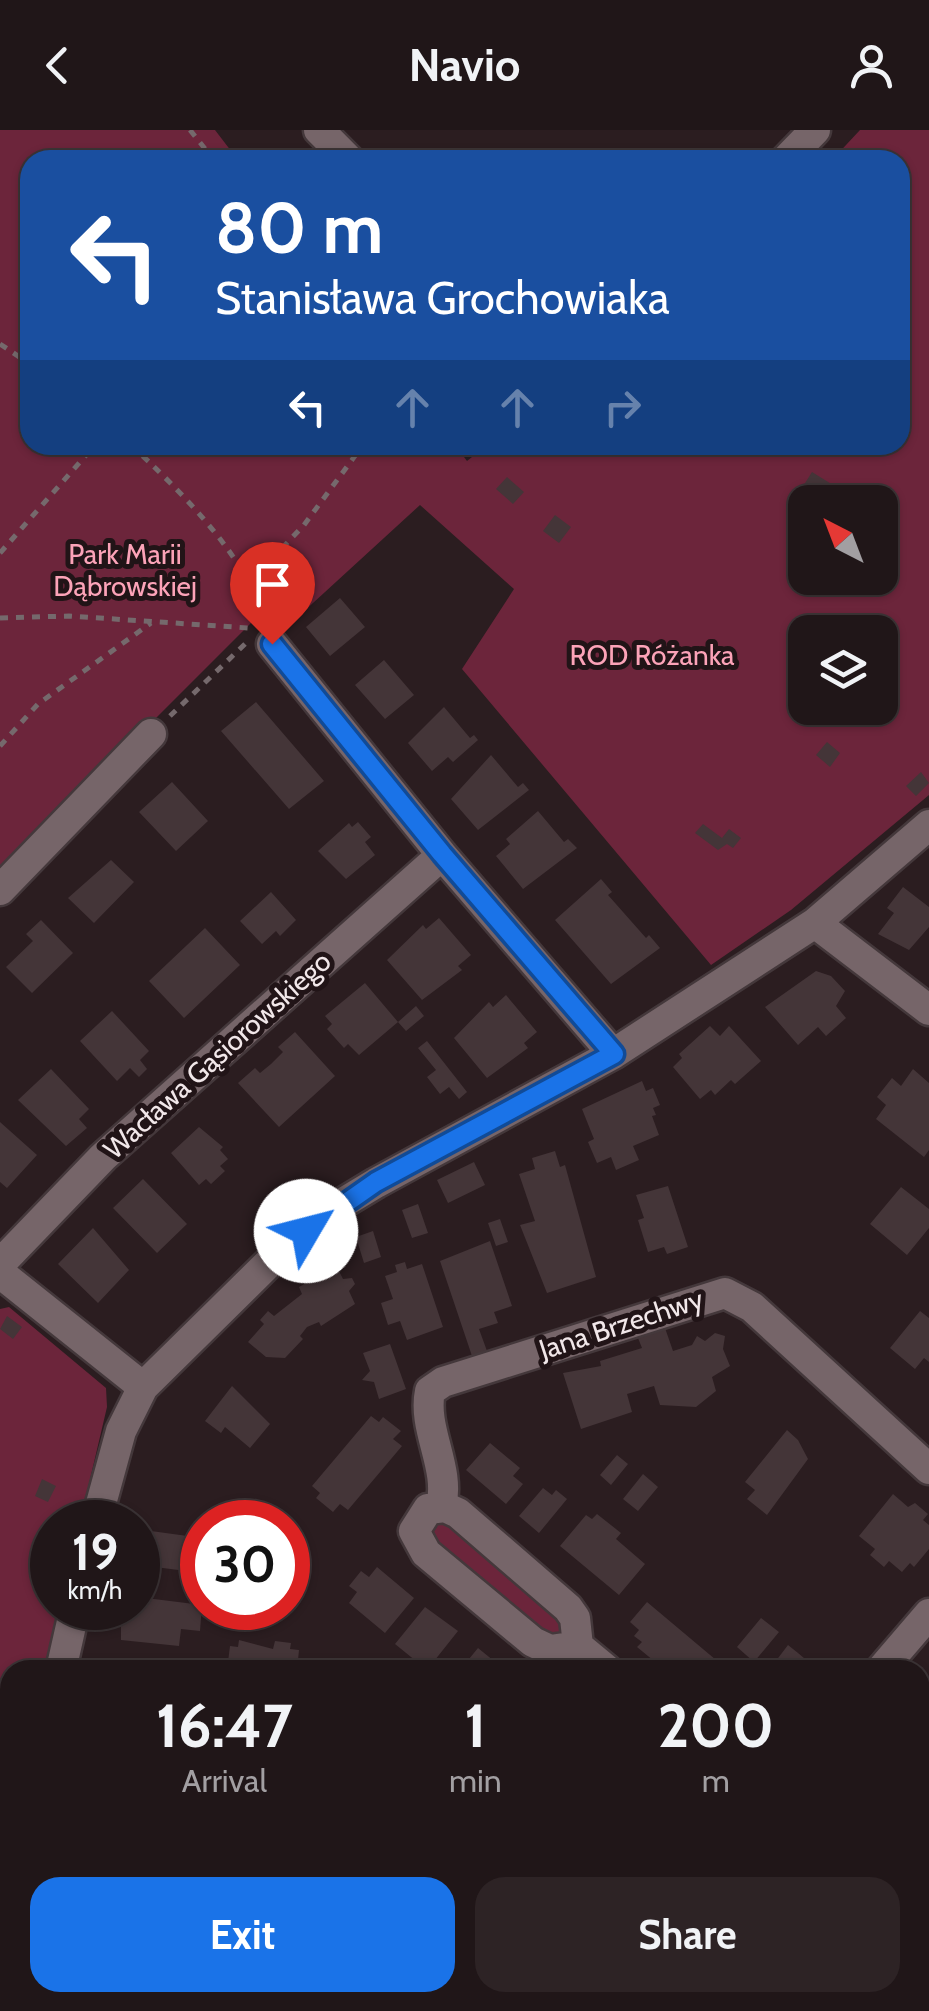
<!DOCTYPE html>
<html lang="en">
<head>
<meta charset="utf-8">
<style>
  :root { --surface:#201618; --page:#2d2325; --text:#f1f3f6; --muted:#a29fa2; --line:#3d3537; --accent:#1a73e8 }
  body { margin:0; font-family:Cabin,sans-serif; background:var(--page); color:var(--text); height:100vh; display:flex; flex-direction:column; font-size:38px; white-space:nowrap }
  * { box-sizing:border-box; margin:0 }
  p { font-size:32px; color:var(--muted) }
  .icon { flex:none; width:55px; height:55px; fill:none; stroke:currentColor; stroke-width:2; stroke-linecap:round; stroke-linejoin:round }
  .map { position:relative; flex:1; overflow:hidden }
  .drawer { position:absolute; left:0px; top:1530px; width:930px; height:352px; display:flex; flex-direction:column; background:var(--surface); border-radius:30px 30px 0 0; box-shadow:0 2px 8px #0004,0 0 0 2px var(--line) }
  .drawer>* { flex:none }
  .top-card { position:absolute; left:20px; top:20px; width:890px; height:305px; border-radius:30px; box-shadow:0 2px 8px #0004,0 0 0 2px var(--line); background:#1a4fa0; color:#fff; overflow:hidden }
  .needle { width:65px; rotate:318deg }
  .tools { position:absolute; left:788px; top:355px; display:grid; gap:20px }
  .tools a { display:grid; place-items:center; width:110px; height:110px; border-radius:20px; background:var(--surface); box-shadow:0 2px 8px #0004,0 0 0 2px var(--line); font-size:50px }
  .speed { position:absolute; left:30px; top:1370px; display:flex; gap:20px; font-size:50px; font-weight:700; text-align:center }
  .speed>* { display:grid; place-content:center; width:130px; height:130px; border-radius:50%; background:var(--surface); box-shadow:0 2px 8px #0004,0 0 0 2px var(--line); line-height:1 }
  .speed small { font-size:25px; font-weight:400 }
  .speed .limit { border:15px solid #d22; background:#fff; color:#111 }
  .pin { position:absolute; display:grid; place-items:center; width:85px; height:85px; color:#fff; margin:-102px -42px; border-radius:50% 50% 50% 0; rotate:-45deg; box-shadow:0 0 10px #0007 }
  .pin .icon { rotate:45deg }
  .me { position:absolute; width:110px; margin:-55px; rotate:53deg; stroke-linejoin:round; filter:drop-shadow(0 0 8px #0008) }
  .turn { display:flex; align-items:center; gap:35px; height:210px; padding:0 30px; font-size:45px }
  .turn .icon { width:130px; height:130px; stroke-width:2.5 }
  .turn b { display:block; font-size:70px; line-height:85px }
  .lanes { display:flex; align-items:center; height:95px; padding:0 30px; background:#0003; justify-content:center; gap:50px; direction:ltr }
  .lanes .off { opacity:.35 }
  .eta { display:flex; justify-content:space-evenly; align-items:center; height:170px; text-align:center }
  .eta b { font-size:60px; font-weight:700; line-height:70px }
  .button { display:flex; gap:20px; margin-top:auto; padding:20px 30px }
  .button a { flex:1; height:115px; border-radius:30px; background:var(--accent); color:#fff; font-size:40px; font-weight:700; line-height:115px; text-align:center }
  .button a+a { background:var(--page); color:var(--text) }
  header { display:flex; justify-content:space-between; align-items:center; height:130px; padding:0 30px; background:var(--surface); font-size:45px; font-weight:700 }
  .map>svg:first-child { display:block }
</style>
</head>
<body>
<header><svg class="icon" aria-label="back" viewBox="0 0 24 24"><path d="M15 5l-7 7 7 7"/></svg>Navio<svg class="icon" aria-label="person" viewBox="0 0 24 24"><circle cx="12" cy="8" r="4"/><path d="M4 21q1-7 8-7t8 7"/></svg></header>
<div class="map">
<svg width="929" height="1881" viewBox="0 0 929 1881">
  <rect width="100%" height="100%" fill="#2b1d20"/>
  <path fill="#6c253b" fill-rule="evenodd" d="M0 0H215L238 30H30V315H455L467 331 487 315H900V30H832L860 0H929V665L791 780 711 835 462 539 514 459 420 375 301 484 261 483 0 744ZM805 372H880V448H805ZM805 502H880V578H805Z
    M9 1177 106 1258 107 1277 80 1392H52V1478H60L45 1540H10V1688L0 1730V1179Z
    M444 1388 558 1476 564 1502 550 1512 431 1419 427 1399Z"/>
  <path fill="#443538" d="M812 342 833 355 822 372 800 361Z
    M507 347 524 362 513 374 496 359Z
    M555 385 571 397 559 413 543 401Z
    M340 468 365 497 330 526 306 497Z
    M384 530 414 565 385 589 355 555Z
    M256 572 324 651 289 679 221 601Z
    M444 577 470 608 474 605 478 610 453 632 448 627 432 641 408 613Z
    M827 612 840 623 830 637 816 625Z
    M491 625 518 657 523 653 529 660 478 700 451 669Z
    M921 642 929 653 916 666 906 656Z
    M172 652 208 691 176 721 139 682Z
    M538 681 564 712 568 709 577 718 523 759 496 726 510 714 506 709Z
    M358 692 371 707 365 712 375 725 346 749 318 721 349 693 352 697Z
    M703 694 722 708 729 699 741 708 733 718 727 714 718 720 695 703Z
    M111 730 134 752 94 793 68 768Z
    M601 749 612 762 608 765 646 808 649 805 660 818 611 854 555 790Z
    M903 757 929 777V797L909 820 878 804 894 783 887 778Z
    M271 762 296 790 280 806 276 801 262 814 240 791Z
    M439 788 471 825 458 836 462 840 422 870 387 830 423 795 426 799Z
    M41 790 73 823 32 863 6 837 33 811 26 804Z
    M205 798 240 835 184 888 149 851Z
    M816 841 831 846 845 861 836 876 846 888 826 906 818 897 798 915 765 877Z
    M365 853 398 892 359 925 348 914 344 918 327 899 332 894 325 886Z
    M506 865 537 902 524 913 528 918 487 948 454 908 489 872 493 877Z
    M416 876 424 886 406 901 398 892Z
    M112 881 149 921 140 930 147 939 139 947 130 938 117 951 80 911Z
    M710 896 720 906 729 896 761 931 735 954 731 950 715 965 711 960 700 969 673 937 682 928 679 924Z
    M295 902 335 946 279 997 238 953 255 938 260 943 271 934 283 922 278 917Z
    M427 911 467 962 459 969 449 957 440 964 427 947 436 940 418 918Z
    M51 939 89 979 79 989 87 998 66 1016 18 970Z
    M913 939 929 953V1020L924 1027 876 989 886 975 877 967 892 948 901 956Z
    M642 951 646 961 653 958 660 975 653 978 656 985 652 986 659 1005 633 1016 639 1030 616 1040 611 1027 597 1033 588 1012 594 1009 582 979Z
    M0 992 37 1025 7 1058 0 1052Z
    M199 997 223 1017 220 1020 228 1029 220 1036 225 1041 211 1054 206 1049 199 1055 171 1023Z
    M555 1021 560 1037 565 1035 596 1147 547 1163 520 1095 535 1091 519 1044 535 1039 532 1028Z
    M474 1032 485 1055 448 1073 437 1050Z
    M143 1049 187 1094 157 1123 113 1078Z
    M668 1056 688 1117 667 1124 664 1117 648 1122 638 1090 644 1088 636 1065Z
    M901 1057 929 1079V1098L907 1125 870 1094Z
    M418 1074 428 1103 412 1108 402 1080Z
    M500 1089 508 1112 496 1116 488 1093Z
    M93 1098 129 1140 98 1173 58 1134Z
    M373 1101 381 1127 364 1133 356 1107Z
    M490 1111 512 1176 494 1182 498 1193 479 1199 487 1221 472 1226 440 1131Z
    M405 1132 407 1139 422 1134 443 1197 407 1210 400 1191 388 1195 381 1173 393 1169 385 1146 397 1142 395 1135Z
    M318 1137 322 1144 337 1137 343 1149 352 1148 355 1154 349 1161 355 1174 321 1196 319 1192 307 1197 300 1206 303 1209 285 1228 266 1227 248 1212 264 1194 260 1190 268 1181 274 1186 302 1164 299 1157 312 1150 309 1142Z
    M920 1181 929 1188V1232L924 1228 915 1239 890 1218Z
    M7 1186 22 1197 13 1209 0 1199Z
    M665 1198 673 1221 692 1215 697 1206 705 1211 715 1203 725 1206 723 1219 730 1236 712 1247 716 1261 696 1277 660 1275 654 1256 627 1264 632 1282 581 1299 563 1243 601 1236 600 1231 642 1218 638 1208Z
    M390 1214 406 1259 379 1269 374 1252 362 1250 370 1241 363 1223Z
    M232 1256 270 1294 250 1318 225 1297 221 1303 205 1291Z
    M371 1286 379 1292 383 1287 401 1301 393 1309 402 1316 348 1380 340 1374 333 1382 316 1368 320 1363 312 1356Z
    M787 1300 798 1310 808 1329 767 1385 747 1369 755 1360 745 1352Z
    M490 1313 520 1338 513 1346 523 1354 506 1374 466 1340Z
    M617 1325 628 1334 611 1355 600 1345Z
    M643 1344 658 1357 638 1381 623 1369Z
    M42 1349 56 1356 48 1372 35 1366Z
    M543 1358 552 1365 556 1360 567 1369 539 1403 519 1386Z
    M893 1364 908 1377 915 1373 928 1384 923 1390 929 1395V1419L914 1437 910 1433 902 1442 889 1431 884 1437 870 1425 875 1419 859 1406Z
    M597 1384 621 1403 616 1409 645 1434 619 1465 560 1416 586 1385 592 1389Z
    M151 1401 202 1408V1443L147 1436Z
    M377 1437 414 1468 385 1503 349 1473 357 1462 349 1456 361 1441 369 1447Z
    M138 1467 202 1475 200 1501 181 1499 179 1516 121 1510V1478H138Z
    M647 1472 722 1535 718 1540H665L637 1517 642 1512 634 1506 639 1500 630 1492Z
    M425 1477 458 1501 427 1540 395 1514Z
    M761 1488 779 1502 754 1532 737 1517Z
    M239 1510 273 1519 275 1511 291 1513 290 1519 299 1520 297 1540 255 1536 254 1540H227L230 1516 238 1517Z
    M788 1515 798 1523 818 1540H769Z
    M478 1518 505 1540H460Z
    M929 1677V1742L920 1753V1688Z
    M69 1872H121L120 1881H68Z
    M204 1872H241L240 1881H203Z
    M425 1872H478L489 1881H430Z"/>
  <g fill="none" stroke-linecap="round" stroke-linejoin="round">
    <defs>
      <path id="minor" d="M319 0 349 30
        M786 30 815 0
        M272 514 442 725 613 924
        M0 760 151 604
        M815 793 929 880
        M0 1134 103 1027 442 725
        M0 1143 143 1257
        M441 1377C451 1337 422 1300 430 1261L443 1252 725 1163 752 1177 929 1339
        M96 1392 121 1301 143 1257 282 1120 328 1082 376 1053 613 924 815 793 929 695
        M578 1516 550 1520 533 1512 426 1423 414 1401 428 1379 445 1377 458 1383 568 1478 575 1488 578 1516 607 1540
        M61 1540 75 1478
        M881 1540 929 1484
        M920 1800 929 1808
        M363 1872 373 1881
        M0 1880 10 1816
        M926 1881 929 1877"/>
    </defs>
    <use href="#minor" stroke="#44383b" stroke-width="35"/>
    <path stroke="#75696c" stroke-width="5" stroke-dasharray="8 8" stroke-linecap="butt" d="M190 0 214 30
      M0 214 30 234
      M131 315C172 353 256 434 261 491
      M0 423 95 315
      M249 453 304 395 363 315
      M0 488 69 486 249 498
      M170 586 245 514
      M0 616 38 574 151 493"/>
    <use href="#minor" stroke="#766569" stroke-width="30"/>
  </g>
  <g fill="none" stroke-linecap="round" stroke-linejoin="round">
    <defs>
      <path id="route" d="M272 514 442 724 614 924 376 1052 306 1101"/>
    </defs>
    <use href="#route" stroke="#114b97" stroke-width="25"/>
    <use href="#route" stroke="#1a73e8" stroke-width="18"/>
  </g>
  <g text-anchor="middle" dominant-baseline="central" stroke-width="10" stroke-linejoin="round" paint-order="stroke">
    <g font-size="28" fill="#fca3b8" stroke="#211417">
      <text x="125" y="424">Park Marii<tspan x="125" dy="32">Dąbrowskiej</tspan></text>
      <text x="652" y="525">ROD Różanka</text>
    </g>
    <g font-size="28" fill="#f1e7e9" stroke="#211417">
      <text transform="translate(217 925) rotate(-42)">Wacława Gąsiorowskiego</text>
      <text transform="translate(621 1194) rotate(-18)">Jana Brzechwy</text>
    </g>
  </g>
</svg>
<div class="tools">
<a><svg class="needle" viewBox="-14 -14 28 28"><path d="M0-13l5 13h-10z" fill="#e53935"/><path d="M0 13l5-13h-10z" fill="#a29fa2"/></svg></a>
<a><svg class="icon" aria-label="layers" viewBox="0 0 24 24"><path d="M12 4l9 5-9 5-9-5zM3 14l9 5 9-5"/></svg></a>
</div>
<div class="speed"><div>19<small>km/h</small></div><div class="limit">30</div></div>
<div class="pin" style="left:272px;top:514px;background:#d93025"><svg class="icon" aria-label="arrive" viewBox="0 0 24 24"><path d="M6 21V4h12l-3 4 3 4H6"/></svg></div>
<svg class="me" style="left:306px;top:1101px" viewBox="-20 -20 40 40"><circle r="19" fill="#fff"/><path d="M0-13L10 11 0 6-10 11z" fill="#1a73e8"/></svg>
<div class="top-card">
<div class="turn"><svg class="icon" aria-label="left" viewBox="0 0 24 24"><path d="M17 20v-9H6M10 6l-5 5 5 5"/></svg><div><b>80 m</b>Stanisława Grochowiaka</div></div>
<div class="lanes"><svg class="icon" aria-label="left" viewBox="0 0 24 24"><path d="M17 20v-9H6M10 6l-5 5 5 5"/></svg><svg class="icon off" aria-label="ahead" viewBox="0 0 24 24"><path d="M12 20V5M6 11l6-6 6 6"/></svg><svg class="icon off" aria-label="ahead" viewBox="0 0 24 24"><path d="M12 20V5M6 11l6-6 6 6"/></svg><svg class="icon off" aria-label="right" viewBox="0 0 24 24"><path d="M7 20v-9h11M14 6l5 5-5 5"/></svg></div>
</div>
<section class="drawer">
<div class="eta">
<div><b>16:47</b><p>Arrival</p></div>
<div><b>1</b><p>min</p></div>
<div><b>200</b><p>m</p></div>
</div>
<div class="button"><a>Exit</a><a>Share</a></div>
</section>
</div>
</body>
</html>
